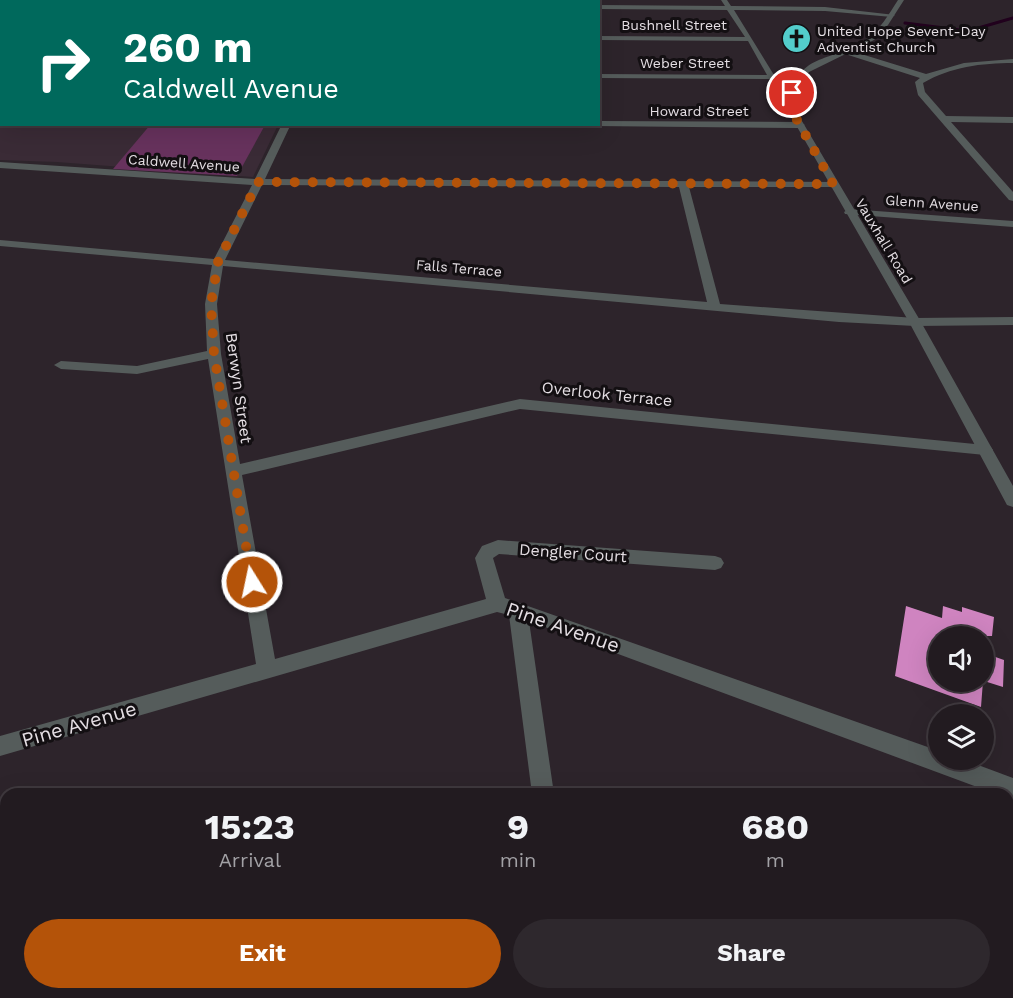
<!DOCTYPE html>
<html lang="en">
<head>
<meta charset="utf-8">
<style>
  :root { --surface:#221b20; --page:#2e282d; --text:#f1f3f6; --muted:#a2a1a5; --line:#3f393e; --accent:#b45309 }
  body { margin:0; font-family:"Work Sans",sans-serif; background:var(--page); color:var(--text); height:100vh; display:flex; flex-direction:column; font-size:22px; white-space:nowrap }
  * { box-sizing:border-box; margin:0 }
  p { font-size:20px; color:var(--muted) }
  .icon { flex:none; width:33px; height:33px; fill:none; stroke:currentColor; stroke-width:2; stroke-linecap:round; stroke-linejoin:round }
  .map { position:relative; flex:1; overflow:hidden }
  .drawer { position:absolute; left:0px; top:788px; width:1014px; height:212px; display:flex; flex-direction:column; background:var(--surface); border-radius:18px 18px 0 0; box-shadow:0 6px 24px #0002,0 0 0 2px var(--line) }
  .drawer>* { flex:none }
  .guide { position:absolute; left:0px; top:0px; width:600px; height:126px; box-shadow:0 6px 24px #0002,0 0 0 2px var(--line); background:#00695c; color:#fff; overflow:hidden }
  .controls { position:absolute; left:928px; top:626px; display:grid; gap:12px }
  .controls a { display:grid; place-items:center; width:66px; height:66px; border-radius:50%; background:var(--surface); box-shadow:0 6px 24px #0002,0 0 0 2px var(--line); font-size:30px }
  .pin { position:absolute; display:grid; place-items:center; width:51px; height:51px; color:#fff; margin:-26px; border:3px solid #fff; border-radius:50%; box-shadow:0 2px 6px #0007 }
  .me { position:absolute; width:66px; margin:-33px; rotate:350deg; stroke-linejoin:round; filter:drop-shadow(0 0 4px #0008) }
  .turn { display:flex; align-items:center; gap:21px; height:126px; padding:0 24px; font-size:27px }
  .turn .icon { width:78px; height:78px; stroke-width:2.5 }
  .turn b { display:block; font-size:42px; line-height:51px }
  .eta { display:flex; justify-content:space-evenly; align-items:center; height:102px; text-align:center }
  .eta b { font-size:36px; font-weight:700; line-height:42px }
  .button { display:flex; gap:12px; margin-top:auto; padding:12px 24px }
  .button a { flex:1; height:69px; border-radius:36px; background:var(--accent); color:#fff; font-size:24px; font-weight:700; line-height:69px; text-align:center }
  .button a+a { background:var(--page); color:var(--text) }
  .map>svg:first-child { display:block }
</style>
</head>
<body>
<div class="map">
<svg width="1013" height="998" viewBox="0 0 1013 998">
  <rect width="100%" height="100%" fill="#2d242b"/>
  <path fill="#3a2b36" d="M0 96 2 124 278 125 253 177 57 162 0 160Z"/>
  <path fill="#67325d" d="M151 124H265V125L237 176 113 169Z"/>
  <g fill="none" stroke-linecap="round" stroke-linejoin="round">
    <path stroke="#21011d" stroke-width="3" d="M905 23 968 31 1013 18"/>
  </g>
  <path fill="#cf84c0" d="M906 606 942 618 943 606 962 612V607L994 617 992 636H939V681H983L981 707 895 676Z
    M984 653 1004 660 1003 687 984 681Z"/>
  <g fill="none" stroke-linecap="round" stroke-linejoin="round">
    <path fill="#555c5b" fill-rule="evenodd" d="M116 0H135L113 2Z
      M349 0H355L348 2Z
      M721 0H727L731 6 825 7 895 15 892 17 825 11 734 10 796 111 792 114 788 111 770 79 598 78V74L767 75 748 41 598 40V36L745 37 727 10 598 9V5L725 6Z
      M0 10H2V14H0Z
      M0 46H2V50H0Z
      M845 49 926 74 964 63 1013 59V63C982 63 950 67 923 83L925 92 946 116 1013 117V123L951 122 1013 192V201L1009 200 918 95 915 82 920 78 842 53 841 51Z
      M0 90H2V96H0Z
      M598 121 800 122 805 125 800 128 595 126 598 124Z
      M282 124H291L265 179 837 182 838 184 833 187H689L720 304 915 318 1013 317V325L915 326 839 322 223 266 217 304 221 354 240 464 520 399 985 445 990 446 993 450 990 454 985 455 520 409 242 475 275 659 486 599 475 558 482 546 498 540 715 556 721 558 724 563 721 568 715 570 499 554 493 558 505 598 939 751V759H962L1013 778V800L1008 798V794H996L529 621 554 794H532L509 615 497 612 0 756V736L256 664 208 359 137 374 61 369 54 365 61 361 137 366 207 351 205 304 212 265 0 246V240L214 259 252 185 0 168V162L255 179ZM262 185 679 187 707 302 225 260Z
      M849 209 1013 221V227L845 214 844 212Z
      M557 993H583V998H557Z"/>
    <path fill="#555c5b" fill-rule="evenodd" d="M898 0H904L888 25 874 40 809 72C799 84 798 96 796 111L921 322 1013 486V507L1007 505 909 322 788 111C795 50 825 66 866 39 880 30 889 14 898 0Z"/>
  </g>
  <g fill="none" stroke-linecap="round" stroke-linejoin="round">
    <path stroke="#b45309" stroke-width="10" stroke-dasharray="0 18" d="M252 582 214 354 211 304 218 262 258 182 833 184 792 111V93"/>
  </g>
  <defs>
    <symbol id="church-disc" viewBox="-11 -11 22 22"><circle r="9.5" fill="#53cdcb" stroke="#130f12"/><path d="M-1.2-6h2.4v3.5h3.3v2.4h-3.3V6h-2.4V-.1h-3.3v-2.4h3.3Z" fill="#111"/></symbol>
  </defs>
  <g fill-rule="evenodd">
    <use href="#church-disc" x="780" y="22" width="33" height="33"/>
  </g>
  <g text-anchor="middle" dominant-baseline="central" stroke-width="6" stroke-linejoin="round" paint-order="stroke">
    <g font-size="14" fill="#e5dfe4" stroke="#130f12">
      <text x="674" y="25">Bushnell Street</text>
      <text x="685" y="63">Weber Street</text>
      <text x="699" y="111">Howard Street</text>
      <text transform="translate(184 163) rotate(4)">Caldwell Avenue</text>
      <text transform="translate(932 203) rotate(4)">Glenn Avenue</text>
      <text transform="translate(884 241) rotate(59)">Vauxhall Road</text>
      <text transform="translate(459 268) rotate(5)">Falls Terrace</text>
    </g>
    <g font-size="14" fill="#e5dfe4" stroke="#130f12" text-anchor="start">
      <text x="817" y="31">United Hope Sevent-Day<tspan x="817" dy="16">Adventist Church</tspan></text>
    </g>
    <g font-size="16" fill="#e5dfe4" stroke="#130f12">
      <text transform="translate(239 388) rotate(82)">Berwyn Street</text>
      <text transform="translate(607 394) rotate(6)">Overlook Terrace</text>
      <text transform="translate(573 553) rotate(4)">Dengler Court</text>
    </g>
    <g font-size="20" fill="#e5dfe4" stroke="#130f12">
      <text transform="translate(563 627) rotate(19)">Pine Avenue</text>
      <text transform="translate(79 724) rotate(-16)">Pine Avenue</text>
    </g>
  </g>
</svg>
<div class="controls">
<a><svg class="icon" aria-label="sound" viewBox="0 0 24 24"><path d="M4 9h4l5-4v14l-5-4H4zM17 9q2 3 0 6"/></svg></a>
<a><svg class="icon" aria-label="layers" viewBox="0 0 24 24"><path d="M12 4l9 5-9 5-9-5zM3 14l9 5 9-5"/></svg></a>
</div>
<div class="pin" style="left:792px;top:93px;background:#d93025"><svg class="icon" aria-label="arrive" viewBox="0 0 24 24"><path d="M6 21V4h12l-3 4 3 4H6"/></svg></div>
<svg class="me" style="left:252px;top:582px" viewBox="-20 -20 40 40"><circle r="17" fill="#b45309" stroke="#fff" stroke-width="3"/><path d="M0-11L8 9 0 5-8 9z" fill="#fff"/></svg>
<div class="guide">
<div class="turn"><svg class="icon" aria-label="right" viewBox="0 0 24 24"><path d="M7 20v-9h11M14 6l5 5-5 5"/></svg><div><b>260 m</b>Caldwell Avenue</div></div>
</div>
<section class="drawer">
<div class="eta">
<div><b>15:23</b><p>Arrival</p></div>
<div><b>9</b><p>min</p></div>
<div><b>680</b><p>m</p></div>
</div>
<div class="button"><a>Exit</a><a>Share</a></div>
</section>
</div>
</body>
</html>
